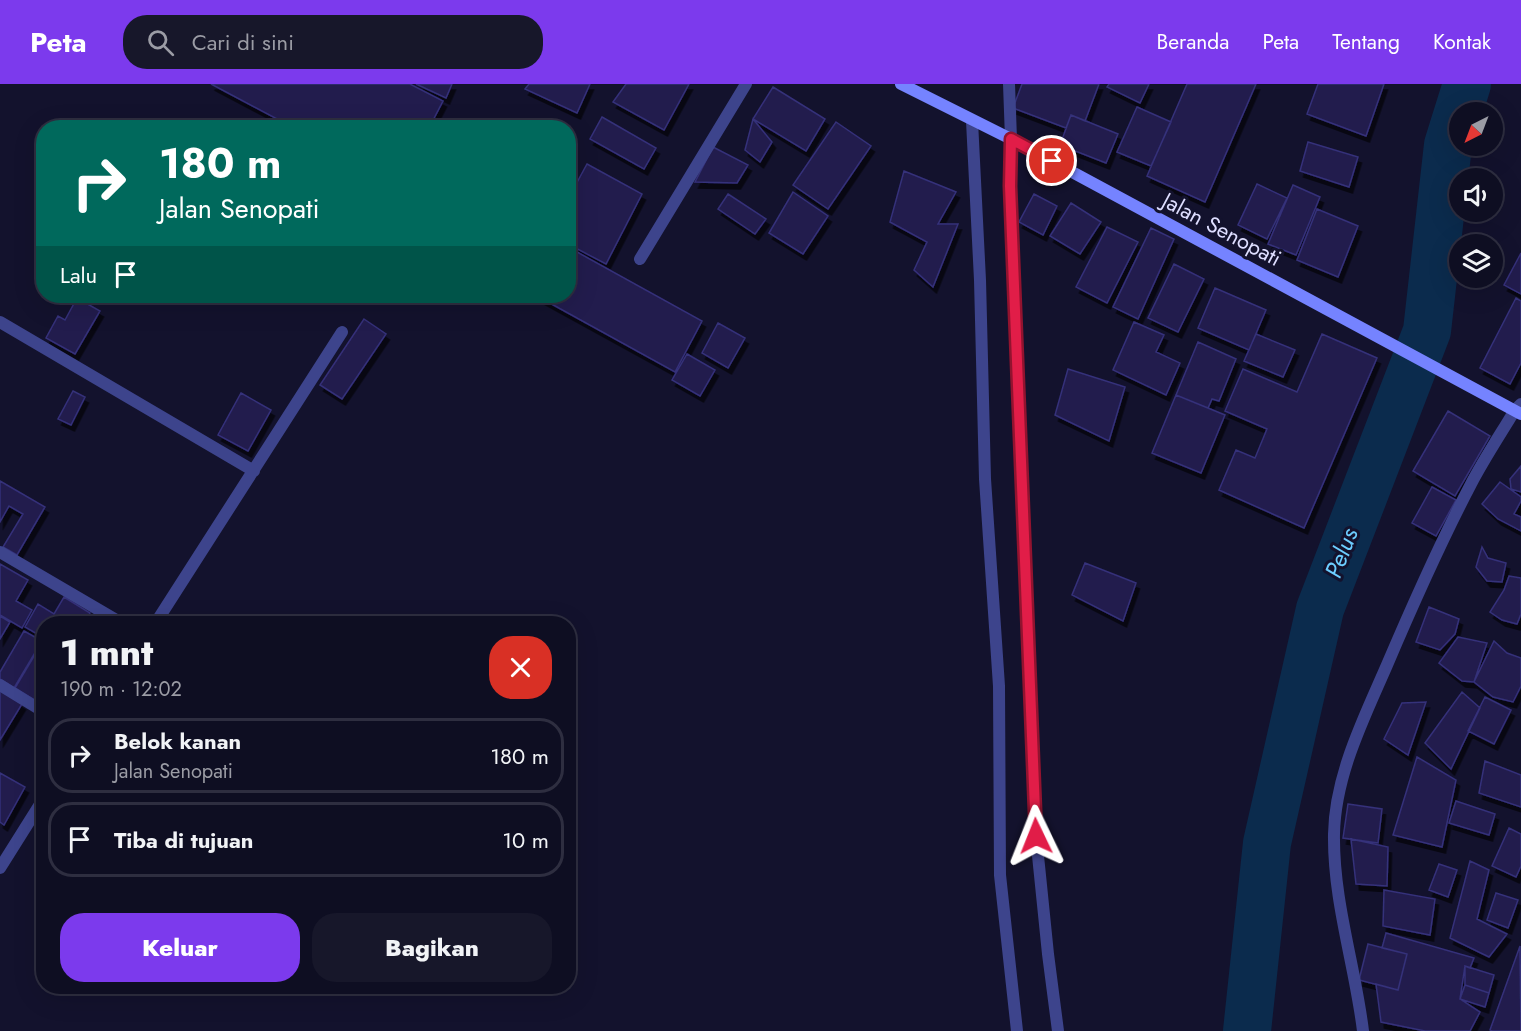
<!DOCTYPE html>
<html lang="id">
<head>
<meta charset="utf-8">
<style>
  :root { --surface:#0e0e22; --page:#17172a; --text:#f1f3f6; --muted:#9b9ca5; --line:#2e2e40; --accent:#7c3aed }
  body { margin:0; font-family:Jost,sans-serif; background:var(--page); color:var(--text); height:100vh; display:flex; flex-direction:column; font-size:22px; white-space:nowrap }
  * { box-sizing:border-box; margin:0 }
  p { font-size:20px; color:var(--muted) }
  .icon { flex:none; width:33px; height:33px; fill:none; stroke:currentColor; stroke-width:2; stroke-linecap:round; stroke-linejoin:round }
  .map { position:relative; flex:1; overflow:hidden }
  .panel { position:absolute; left:36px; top:532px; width:540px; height:378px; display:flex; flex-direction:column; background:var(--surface); border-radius:24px; box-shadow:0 6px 24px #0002,0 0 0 2px var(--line) }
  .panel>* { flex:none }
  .guide { position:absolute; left:36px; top:36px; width:540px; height:183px; border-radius:24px; box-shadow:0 6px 24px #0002,0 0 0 2px var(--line); background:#00695c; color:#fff; overflow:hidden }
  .needle { width:39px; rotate:222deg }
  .buttons { position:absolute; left:1449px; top:18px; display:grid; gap:12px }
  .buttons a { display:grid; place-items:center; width:54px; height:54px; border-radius:50%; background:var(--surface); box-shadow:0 6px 24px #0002,0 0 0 2px var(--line); font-size:30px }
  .pin { position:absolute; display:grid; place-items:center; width:51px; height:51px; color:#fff; margin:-26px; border:3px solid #fff; border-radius:50%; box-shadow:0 2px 6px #0007 }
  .me { position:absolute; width:66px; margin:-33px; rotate:358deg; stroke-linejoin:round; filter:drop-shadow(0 0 4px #0008) }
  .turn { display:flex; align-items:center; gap:21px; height:126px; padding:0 24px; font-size:27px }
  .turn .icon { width:78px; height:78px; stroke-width:2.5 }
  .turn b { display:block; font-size:42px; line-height:51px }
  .then { display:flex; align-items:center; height:57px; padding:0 24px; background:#0003; gap:12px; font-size:22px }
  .round { display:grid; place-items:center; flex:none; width:63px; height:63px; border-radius:24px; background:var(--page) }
  .head { display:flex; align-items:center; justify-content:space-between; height:102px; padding:0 24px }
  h1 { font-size:36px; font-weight:800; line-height:45px }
  .button { display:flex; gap:12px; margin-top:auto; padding:12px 24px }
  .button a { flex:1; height:69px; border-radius:24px; background:var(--accent); color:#fff; font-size:24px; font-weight:800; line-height:69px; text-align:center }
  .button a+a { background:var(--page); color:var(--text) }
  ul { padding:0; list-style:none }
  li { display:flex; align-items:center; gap:18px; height:75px; margin:0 12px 9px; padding:0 12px; border:3px solid var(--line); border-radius:24px }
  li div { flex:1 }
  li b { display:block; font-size:22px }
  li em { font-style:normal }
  header { display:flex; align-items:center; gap:36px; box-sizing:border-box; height:84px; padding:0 30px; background:var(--accent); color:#fff }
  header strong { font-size:28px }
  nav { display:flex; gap:33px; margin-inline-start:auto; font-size:21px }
  .search { width:420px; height:54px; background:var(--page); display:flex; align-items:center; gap:15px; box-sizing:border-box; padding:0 21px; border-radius:24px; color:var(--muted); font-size:22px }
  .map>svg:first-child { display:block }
</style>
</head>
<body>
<header>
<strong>Peta</strong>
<div class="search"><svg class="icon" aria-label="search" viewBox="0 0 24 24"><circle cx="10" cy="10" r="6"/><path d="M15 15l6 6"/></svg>Cari di sini</div>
<nav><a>Beranda</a><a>Peta</a><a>Tentang</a><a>Kontak</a></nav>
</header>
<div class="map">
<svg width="1521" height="947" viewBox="0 0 1521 947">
  <defs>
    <filter id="shadow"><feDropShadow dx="3.5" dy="6" stdDeviation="0" flood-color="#0009"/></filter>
  </defs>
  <rect width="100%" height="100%" fill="#13122d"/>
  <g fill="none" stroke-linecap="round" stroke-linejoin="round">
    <path stroke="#0b2b4d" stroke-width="48" d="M1247 947 1267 759 1320 525 1427 247 1448 61 1467 0"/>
  </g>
  <path fill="#221e4e" stroke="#35307a" stroke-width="1.5" filter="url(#shadow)" d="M211 0H410L443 17 429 44H294Z
    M416 0H452L446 14Z
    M529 0H590L577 29 525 5Z
    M626 0H689L664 46 613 18Z
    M1022 0H1099L1085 37 1071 31 1066 44 1013 24Z
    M1109 0H1149L1140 19 1107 3Z
    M1187 0H1256L1205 118 1147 92Z
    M1318 0H1384L1366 52 1307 30Z
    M773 3 825 35 806 67 753 35Z
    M1137 23 1171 38 1151 82 1117 68Z
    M1071 31 1118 50 1106 79 1060 61Z
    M602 33 656 64 644 85 590 55Z
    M753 35 772 58 760 78 745 66Z
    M836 38 871 62 828 125 793 101Z
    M1308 58 1358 73 1349 103 1300 87Z
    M713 63 748 81 737 99 695 98Z
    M587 80 642 110 606 180 568 160V115Z
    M904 87 956 108 938 140H958L933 203 914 186 927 158 890 138Z
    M1257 100 1287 114 1267 155 1238 141Z
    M1293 101 1320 113 1296 171 1268 160Z
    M793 108 828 132 803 170 769 149Z
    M728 110 766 135 755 150 718 125Z
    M1034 110 1057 122 1043 151 1019 138Z
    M1071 119 1101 138 1080 170 1050 152Z
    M1317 125 1358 142 1338 193 1297 176Z
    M1107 143 1138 158 1107 219 1076 203Z
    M1151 144 1174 155 1138 235 1113 223Z
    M568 163 702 237 675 288 537 212H568Z
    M1521 169V210L1504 201Z
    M1174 180 1204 195 1178 248 1148 234Z
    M1215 204 1266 226 1249 266 1198 244Z
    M77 214 100 227 75 270 46 254 58 232 65 236Z
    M1516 214 1521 217V279L1510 300 1480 284Z
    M364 235 386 250 342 315 320 301Z
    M1134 238 1164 251 1156 268 1180 279 1166 311 1113 286Z
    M718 239 745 254 728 284 702 269Z
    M1256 250 1295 266 1283 293 1244 277Z
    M1322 250 1377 274 1304 444 1219 406 1236 366 1255 374 1267 345 1225 327 1243 285 1297 308Z
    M1198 258 1236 275 1219 317 1212 315 1208 324 1176 311Z
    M687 270 715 286 700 312 672 296Z
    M1068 285 1125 303 1109 357 1055 331Z
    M73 307 85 313 71 341 58 335Z
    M241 309 271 326 248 367 218 351Z
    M1176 311 1225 331 1201 389 1152 369Z
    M1448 327 1490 352 1455 412 1413 387Z
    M1521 382V408L1511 405 1510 395Z
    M0 397 45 423 17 471 3 463 23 430 9 422 0 438Z
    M1500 398 1521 413V417L1514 430 1521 433V447L1498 435 1482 420Z
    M1432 403 1456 416 1436 452 1412 439Z
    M1482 463 1488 474 1506 479 1502 498 1487 497 1476 483Z
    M1085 479 1136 499 1123 537 1072 511Z
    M0 480 28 496 16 517 32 526 22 544 0 531Z
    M1509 492 1521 494V530L1517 540 1502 536 1490 528 1504 506Z
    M64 513 90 529 84 540H44V554L25 543 38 520 54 530Z
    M1429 523 1459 535 1455 550 1440 566 1416 558Z
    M0 532 10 538 0 555Z
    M24 547 42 557 14 604 0 595V588Z
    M1458 553 1487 559 1474 598 1462 597 1439 579Z
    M43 557 44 604 36 617 15 604Z
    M1494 557 1507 569 1521 574V602L1513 618 1493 613 1474 598Z
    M0 606 22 620 0 656Z
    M1462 608 1480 624 1451 685 1425 659Z
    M1485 613 1511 626 1494 660 1468 647Z
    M1426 618 1408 671 1384 655 1402 619Z
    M1417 673 1456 696 1442 763 1393 751Z
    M1485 677 1521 691V723L1479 709Z
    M0 689 25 703 4 741 0 738Z
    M1456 717 1495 730 1489 751 1449 739Z
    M1348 720 1382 725 1378 759 1343 754Z
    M1509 744 1521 750V782L1516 793 1492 782Z
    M1351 755 1388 763 1387 802 1356 800Z
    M1470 777 1489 786 1477 835 1507 850 1489 873 1450 854Z
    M1439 780 1457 786 1448 813 1429 806Z
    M1384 806 1435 815 1430 851 1383 842Z
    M1496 809 1518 816 1508 844 1487 836Z
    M1386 849 1474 874 1470 884 1465 882 1460 915 1480 928 1470 947H1425L1381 938 1376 900 1398 906 1407 870 1382 864Z
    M1368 860 1407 870 1398 906 1359 896Z
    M1520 862 1521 947H1492L1490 946Z
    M1465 882 1494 891 1489 909 1465 901Z
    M1465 901 1489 909 1485 923 1460 915Z"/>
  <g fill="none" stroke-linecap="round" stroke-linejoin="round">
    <path stroke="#3d448c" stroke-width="12" d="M1009 0 1011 55 1010 102 1036 752 1048 870 1058 947
      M972 37 980 196 985 395 999 602 1000 791 1017 947
      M640 175 746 0
      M0 238 254 387
      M0 468 123 540
      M155 540 342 248
      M0 601 44 628
      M0 784 44 714
      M1363 947C1355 881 1333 817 1334 750 1335 691 1364 634 1387 581 1413 520 1440 459 1471 400 1484 375 1500 351 1515 326L1521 320"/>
    <path stroke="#7583ff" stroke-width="12" d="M901 0 1011 55 1521 330"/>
  </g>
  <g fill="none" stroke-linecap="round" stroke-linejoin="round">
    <defs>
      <path id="route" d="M1036 752 1010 102 1011 55 1052 77"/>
    </defs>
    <use href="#route" stroke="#92132f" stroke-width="15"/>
    <use href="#route" stroke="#e11d48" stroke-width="10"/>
  </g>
  <g text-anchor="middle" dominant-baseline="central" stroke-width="6" stroke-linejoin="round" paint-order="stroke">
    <g font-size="22" fill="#dedeff" stroke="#13122d">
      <text transform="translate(1222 145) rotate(28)">Jalan Senopati</text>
    </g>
    <g font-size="24" font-style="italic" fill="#6ccdff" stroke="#13122d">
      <text transform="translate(1341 469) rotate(-69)">Pelus</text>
    </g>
  </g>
</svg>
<div class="buttons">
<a><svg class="needle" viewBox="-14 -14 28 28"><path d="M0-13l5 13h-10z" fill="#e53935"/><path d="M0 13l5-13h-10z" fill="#9b9ca5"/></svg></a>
<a><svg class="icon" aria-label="sound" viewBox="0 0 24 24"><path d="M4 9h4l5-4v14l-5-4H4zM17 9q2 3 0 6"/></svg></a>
<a><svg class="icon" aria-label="layers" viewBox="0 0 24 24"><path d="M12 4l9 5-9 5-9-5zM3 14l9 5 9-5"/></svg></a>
</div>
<div class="pin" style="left:1052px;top:77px;background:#d93025"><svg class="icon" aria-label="arrive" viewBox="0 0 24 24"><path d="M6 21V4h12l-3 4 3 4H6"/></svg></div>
<svg class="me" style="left:1036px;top:752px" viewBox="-20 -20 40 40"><path d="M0-17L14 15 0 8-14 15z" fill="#e11d48" stroke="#fff" stroke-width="4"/></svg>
<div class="guide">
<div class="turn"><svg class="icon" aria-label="right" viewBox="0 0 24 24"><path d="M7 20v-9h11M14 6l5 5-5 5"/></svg><div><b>180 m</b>Jalan Senopati</div></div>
<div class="then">Lalu<svg class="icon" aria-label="arrive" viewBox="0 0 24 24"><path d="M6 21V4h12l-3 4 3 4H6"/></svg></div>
</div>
<section class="panel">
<div class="head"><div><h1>1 mnt</h1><p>190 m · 12:02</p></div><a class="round" style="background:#d93025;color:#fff"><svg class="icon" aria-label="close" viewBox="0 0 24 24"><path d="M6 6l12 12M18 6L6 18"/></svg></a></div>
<ul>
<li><svg class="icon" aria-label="right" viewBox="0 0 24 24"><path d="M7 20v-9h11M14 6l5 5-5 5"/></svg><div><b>Belok kanan</b><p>Jalan Senopati</p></div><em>180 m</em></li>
<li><svg class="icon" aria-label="arrive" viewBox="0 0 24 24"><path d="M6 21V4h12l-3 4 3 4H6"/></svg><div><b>Tiba di tujuan</b></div><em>10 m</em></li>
</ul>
<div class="button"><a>Keluar</a><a>Bagikan</a></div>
</section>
</div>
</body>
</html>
